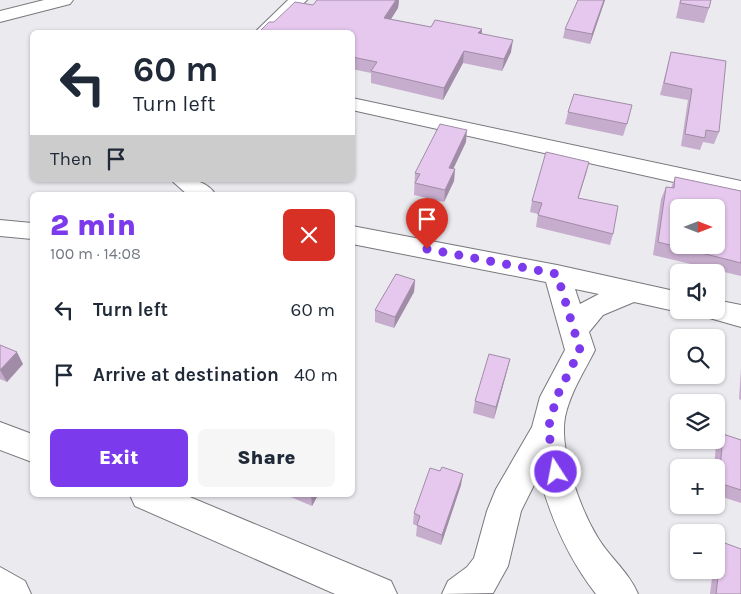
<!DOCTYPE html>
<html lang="en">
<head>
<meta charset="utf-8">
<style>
  :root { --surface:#fff; --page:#f6f6f7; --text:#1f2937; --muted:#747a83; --accent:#7c3aed }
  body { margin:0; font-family:Karla,sans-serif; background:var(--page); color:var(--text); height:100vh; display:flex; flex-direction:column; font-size:19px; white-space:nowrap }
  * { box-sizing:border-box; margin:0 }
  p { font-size:16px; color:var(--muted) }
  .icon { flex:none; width:28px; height:28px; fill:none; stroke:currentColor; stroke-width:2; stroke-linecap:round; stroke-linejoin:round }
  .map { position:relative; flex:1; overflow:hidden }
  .sheet { position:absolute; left:30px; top:192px; width:325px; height:305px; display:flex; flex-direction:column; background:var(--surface); border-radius:8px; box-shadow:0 1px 4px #0004 }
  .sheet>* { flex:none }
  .top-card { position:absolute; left:30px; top:30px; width:325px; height:152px; border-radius:8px; box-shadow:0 1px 4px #0004; background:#fff; color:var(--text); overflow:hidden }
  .needle { width:32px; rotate:90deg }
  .fabs { position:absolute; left:670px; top:199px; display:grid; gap:10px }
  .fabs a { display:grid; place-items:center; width:55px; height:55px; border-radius:8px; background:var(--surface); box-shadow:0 1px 4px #0004; font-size:25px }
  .pin { position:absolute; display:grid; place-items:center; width:42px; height:42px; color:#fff; margin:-51px -21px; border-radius:50% 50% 50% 0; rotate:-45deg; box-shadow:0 0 5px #0007 }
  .pin .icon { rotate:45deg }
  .me { position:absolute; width:55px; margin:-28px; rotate:349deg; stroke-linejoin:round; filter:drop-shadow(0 0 4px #0008) }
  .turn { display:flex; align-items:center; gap:18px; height:105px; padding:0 20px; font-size:22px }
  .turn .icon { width:65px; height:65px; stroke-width:2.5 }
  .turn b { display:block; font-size:35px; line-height:42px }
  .then { display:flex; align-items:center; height:48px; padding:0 20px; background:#0003; gap:10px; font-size:19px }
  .round { display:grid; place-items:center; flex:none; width:52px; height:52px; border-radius:8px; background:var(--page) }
  .head { display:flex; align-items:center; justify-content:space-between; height:85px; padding:0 20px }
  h1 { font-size:30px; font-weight:800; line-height:38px; color:var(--accent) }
  .button { display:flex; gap:10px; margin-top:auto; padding:10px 20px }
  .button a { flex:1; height:58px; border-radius:8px; background:var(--accent); color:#fff; font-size:20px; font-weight:800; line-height:58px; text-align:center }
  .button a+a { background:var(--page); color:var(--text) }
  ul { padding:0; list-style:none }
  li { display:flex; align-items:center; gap:15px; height:65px; padding:0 20px }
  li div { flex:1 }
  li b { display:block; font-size:19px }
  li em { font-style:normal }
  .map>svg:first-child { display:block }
</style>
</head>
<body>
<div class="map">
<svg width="741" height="594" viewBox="0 0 741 594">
  <rect width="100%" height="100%" fill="#eaeaef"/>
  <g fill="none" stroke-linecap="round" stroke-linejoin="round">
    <defs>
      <path id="minor" d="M44 0H73L70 4 0 22V11Z
        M288 0H307L274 32H255Z
        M352 98 741 181V197L352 110Z
        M171 180C189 180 205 178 216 195H188Z
        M0 220 32 223V239L0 236Z
        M352 226 557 265 679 292V310H686L679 312 634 302 603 315 589 332 595 350C584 372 570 393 565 417 559 451 580 509 598 538 610 558 629 572 638 594H596C568 558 551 519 539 475L521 511 508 566 493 593 442 594 448 581 467 567 474 558 487 511 496 489 532 427 540 397 565 350 546 282 352 244ZM575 289 599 294 580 304Z
        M716 300 741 305V327L706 317 702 310H716Z
        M0 422 32 434V462L0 450Z
        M130 495H185L391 581 397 594H335L135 506Z
        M0 567 25 581 31 594H0Z"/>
    </defs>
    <use href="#minor" stroke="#78787d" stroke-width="2"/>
    <use href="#minor" fill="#fff" fill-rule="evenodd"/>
  </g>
  <path fill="#c6accd" d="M317 0H399L398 8 391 19 431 27 482 29V34L511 52 502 71 463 63 443 100 371 83V73L352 69V32H261L260 31 274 22 313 5Z
    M605 0 590 44 563 38 565 29Z
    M680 0H711L709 8 704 23 676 18Z
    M671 52 719 132 714 144 703 142 700 150 681 146 688 100 660 95Z
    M568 112 627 124 623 136 565 124Z
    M466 142 453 169H455L454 181 444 202 414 195 415 173Z
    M589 162 578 198 613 234 610 245 536 227 538 214 530 212 532 201Z
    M675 177 741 191V276L653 255 661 199 666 187 671 188Z
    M415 280 414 292 394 328 375 322V310Z
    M0 345 23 364 7 382 0 379Z
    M510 359 494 419 473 413 475 401Z
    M741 368V400L739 399Z
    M723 434 741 440V503L716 495V468H714L716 445Z
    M461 485 441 545 416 536 417 526 413 524 414 513Z
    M286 495H318L312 506Z
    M722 542 741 594H710L713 570H716V550Z"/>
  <path fill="#a18ca7" d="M396 0H399L398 8 384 30V18Z
    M604 0H605L590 44 592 34Z
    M482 29 481 40 478 33Z
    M513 40 511 52 502 71 504 59Z
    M464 51 463 63 443 100 444 88Z
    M467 130 466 142 448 180 449 168Z
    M589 162 586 174 575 209 578 198Z
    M455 169 454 181 444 202 445 190Z
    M415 280 414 292 394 328 395 317Z
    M17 352 23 364 7 382 0 370Z
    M510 359 507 371 494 419 496 407Z
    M463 474 461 485 441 545 442 535Z
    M311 495H318L312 506Z"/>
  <path fill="#e6c8ee" stroke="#a18ca7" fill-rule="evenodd" d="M317 0H396L384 18 431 27 435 20 482 29 478 33 513 40 504 59 464 51 444 88 371 71 377 62 352 57V32H266L260 31 269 22H274L295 2 313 5Z
    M578 0H604L592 34 565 29Z
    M681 0H711L709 8 680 3Z
    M671 52 726 61 719 132 706 130 705 138 685 134 692 89 664 83Z
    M574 94 632 105 627 124 568 112Z
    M440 124 467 130 449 168 455 169 445 190 415 183 420 174 415 173Z
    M546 152 589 162 578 198 618 206 613 234 538 215 542 203 532 201Z
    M675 177 741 191V263L658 242 666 187 674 188ZM679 208H716V245H679Z
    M396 274 415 280 395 317 375 310Z
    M0 345 17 352 0 370Z
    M489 354 510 359 496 407 475 401Z
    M723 434 741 440V490L719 483Z
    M442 467 463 474 442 535 417 525 420 516 414 513 430 468 440 471Z
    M722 542 741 549V594H716Z"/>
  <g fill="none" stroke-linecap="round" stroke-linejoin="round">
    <path stroke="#7c3aed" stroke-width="9" stroke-dasharray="0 16.2" d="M427 249 557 274 580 350 557 396 548 429 556 472"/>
  </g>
</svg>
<div class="fabs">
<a><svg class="needle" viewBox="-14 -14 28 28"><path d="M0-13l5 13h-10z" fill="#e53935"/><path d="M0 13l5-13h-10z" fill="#747a83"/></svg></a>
<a><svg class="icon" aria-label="sound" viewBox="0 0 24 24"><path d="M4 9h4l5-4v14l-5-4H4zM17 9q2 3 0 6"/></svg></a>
<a><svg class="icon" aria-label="search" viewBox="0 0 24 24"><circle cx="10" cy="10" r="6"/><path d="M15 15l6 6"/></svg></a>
<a><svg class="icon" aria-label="layers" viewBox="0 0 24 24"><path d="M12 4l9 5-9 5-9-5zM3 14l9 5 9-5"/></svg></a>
<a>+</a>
<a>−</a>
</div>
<div class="pin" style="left:427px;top:249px;background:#d93025"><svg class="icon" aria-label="arrive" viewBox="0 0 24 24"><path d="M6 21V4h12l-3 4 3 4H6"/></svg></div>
<svg class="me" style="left:556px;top:472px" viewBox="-20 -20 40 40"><circle r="17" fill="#7c3aed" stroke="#fff" stroke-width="3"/><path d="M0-11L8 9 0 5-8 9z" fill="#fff"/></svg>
<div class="top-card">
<div class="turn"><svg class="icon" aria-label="left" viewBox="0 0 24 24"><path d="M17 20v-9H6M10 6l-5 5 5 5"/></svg><div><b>60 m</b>Turn left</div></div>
<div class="then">Then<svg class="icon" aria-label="arrive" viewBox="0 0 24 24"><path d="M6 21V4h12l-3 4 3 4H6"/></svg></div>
</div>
<section class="sheet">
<div class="head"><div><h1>2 min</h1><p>100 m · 14:08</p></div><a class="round" style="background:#d93025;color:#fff"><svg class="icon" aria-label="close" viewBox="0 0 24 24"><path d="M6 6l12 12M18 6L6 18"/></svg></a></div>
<ul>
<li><svg class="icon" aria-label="left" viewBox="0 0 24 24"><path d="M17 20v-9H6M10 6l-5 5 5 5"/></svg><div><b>Turn left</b></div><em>60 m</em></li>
<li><svg class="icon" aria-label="arrive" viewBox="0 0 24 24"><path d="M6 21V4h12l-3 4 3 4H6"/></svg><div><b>Arrive at destination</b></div><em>40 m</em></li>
</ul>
<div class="button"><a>Exit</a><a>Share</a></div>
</section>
</div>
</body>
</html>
